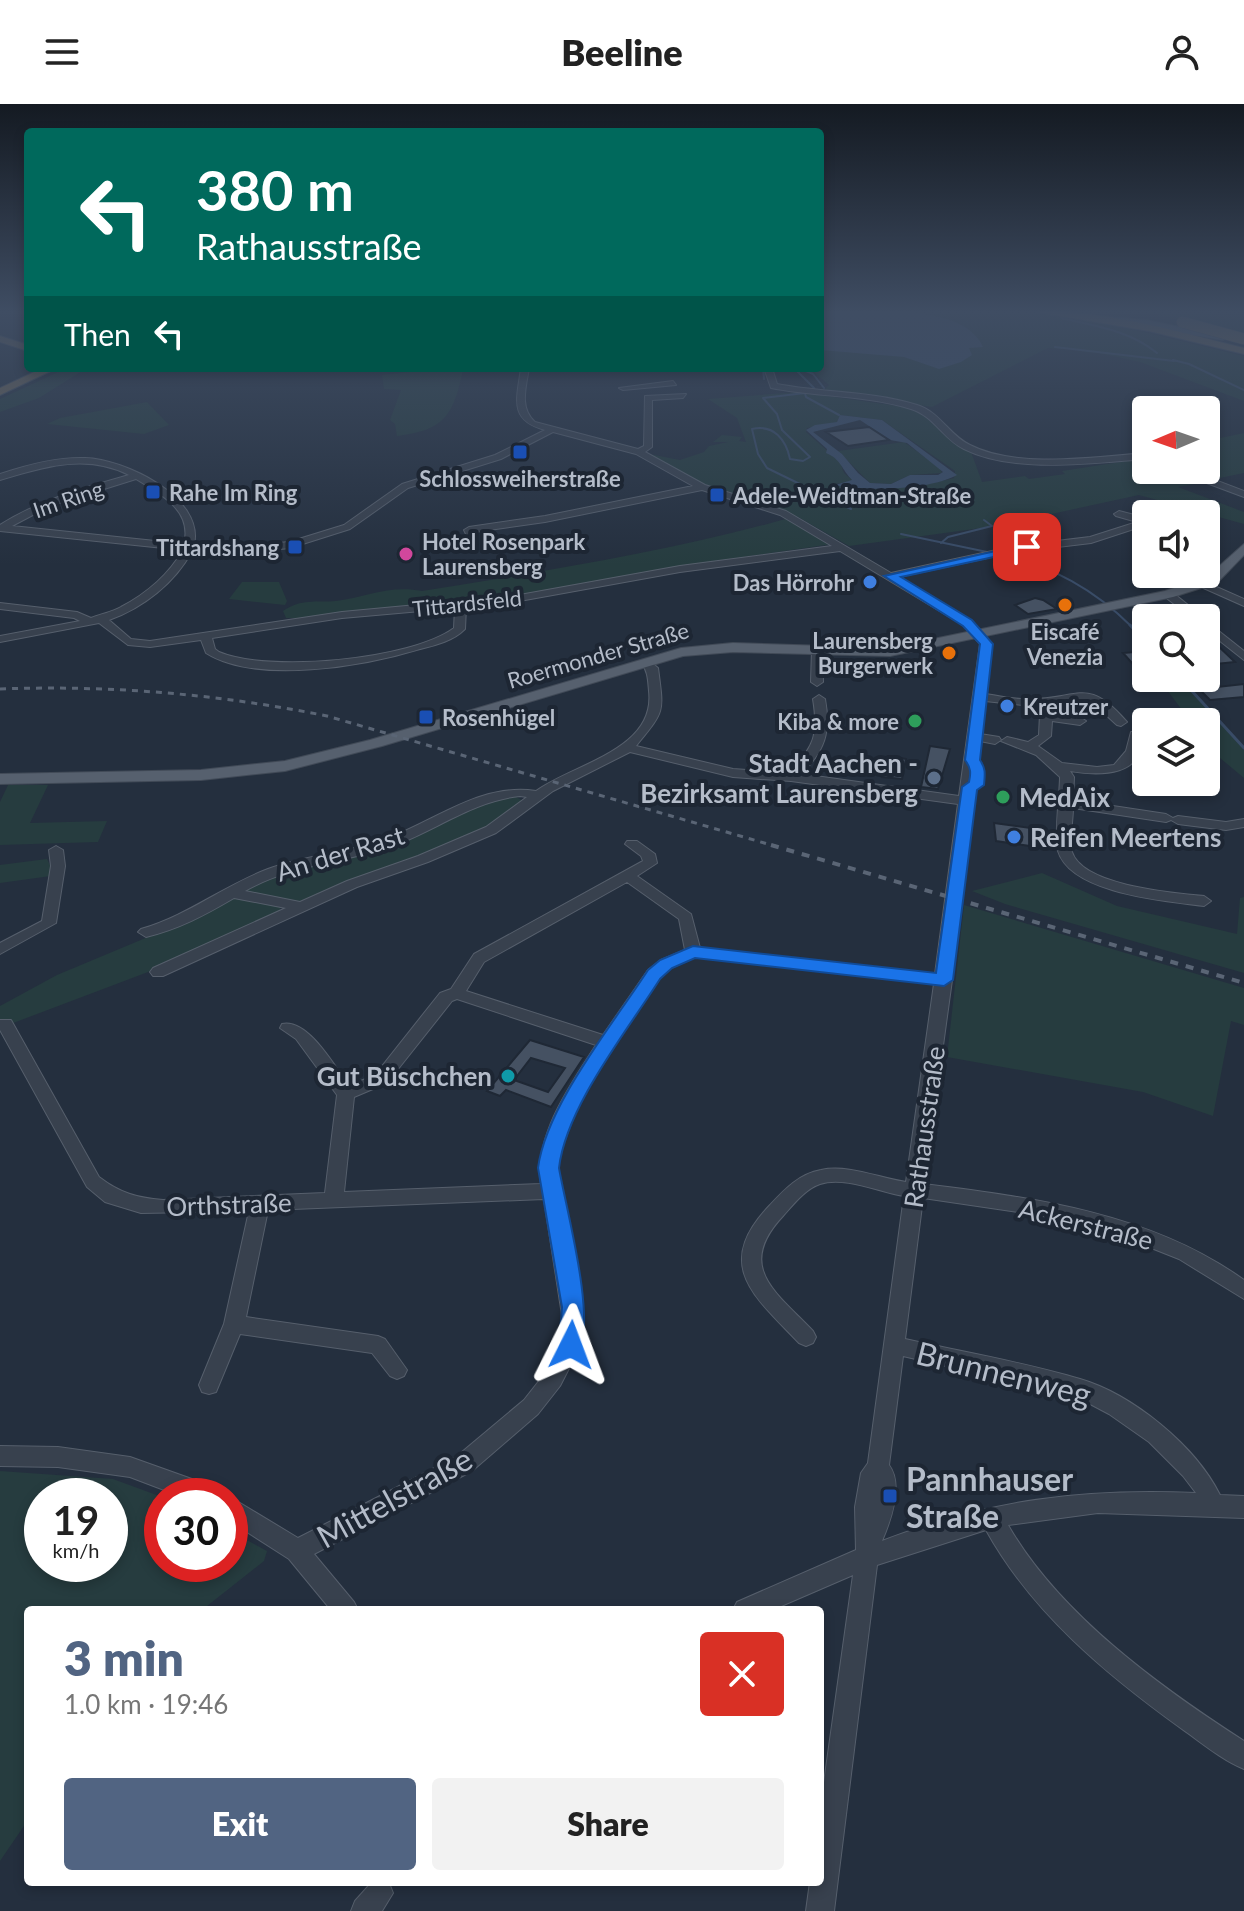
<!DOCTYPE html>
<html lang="en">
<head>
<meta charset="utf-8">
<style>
  :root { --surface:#fff; --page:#f2f2f2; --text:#222; --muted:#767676; --accent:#516482 }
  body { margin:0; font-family:Lato,sans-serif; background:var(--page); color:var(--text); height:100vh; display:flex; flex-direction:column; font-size:30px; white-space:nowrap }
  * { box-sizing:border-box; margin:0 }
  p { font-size:26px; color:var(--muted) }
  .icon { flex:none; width:44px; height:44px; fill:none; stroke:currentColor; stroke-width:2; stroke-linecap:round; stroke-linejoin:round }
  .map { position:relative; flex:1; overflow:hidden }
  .sheet { position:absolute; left:24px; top:1502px; width:800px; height:280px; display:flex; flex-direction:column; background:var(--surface); border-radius:8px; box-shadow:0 4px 12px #0003 }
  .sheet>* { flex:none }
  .hud { position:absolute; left:24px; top:24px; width:800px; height:244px; border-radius:8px; box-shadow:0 4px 12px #0003; background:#00695c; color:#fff; overflow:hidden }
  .needle { width:52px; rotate:268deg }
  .tools { position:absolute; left:1132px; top:292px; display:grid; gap:16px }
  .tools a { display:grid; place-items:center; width:88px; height:88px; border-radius:8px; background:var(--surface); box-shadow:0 4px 12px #0003; font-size:40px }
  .speed { position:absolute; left:24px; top:1374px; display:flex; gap:16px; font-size:40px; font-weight:700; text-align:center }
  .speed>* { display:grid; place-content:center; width:104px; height:104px; border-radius:50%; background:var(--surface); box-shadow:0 4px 12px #0003; line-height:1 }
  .speed small { font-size:20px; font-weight:400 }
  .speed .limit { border:12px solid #d22; background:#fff; color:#111 }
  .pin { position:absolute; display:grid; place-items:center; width:68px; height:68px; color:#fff; margin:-34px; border-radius:16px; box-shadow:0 4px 12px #0006 }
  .me { position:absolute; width:88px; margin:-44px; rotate:3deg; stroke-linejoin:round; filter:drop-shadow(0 0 6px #0008) }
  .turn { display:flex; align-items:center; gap:28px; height:168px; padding:0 40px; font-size:36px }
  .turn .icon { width:104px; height:104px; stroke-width:2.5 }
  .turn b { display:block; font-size:56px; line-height:68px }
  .then { display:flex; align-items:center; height:76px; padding:0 40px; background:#0003; gap:16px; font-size:30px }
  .round { display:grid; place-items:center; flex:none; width:84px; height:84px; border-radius:8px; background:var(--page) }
  .summary { display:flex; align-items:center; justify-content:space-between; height:136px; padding:0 40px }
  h1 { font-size:48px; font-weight:800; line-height:60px; color:var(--accent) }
  .button { display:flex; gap:16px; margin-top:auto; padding:16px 40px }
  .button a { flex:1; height:92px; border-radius:8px; background:var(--accent); color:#fff; font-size:32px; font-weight:800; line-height:92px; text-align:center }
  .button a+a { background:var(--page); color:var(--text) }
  header { display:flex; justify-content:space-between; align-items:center; height:104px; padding:0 40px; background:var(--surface); font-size:36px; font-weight:800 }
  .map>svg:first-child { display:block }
</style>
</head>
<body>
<header><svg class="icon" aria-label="menu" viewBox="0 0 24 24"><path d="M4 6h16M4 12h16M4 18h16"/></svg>Beeline<svg class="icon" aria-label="person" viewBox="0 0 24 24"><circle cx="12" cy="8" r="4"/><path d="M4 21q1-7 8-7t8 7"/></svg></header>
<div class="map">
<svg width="1244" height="1807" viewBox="0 0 1244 1807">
  <rect width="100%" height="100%" fill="#242f3e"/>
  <path fill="#263c3f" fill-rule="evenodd" d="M820 208H1022L1088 215 1244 252V297L1140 258 1085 246 1048 244 932 303 828 287 825 285 829 281 809 264H820Z
    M1144 208 1244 211V229Z
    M67 264H87L39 294 0 308V295Z
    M447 264H481L463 266C453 312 445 326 397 332L395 320 390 316 401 286 384 285 382 271Z
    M798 288 905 303 923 311 955 340 971 348 982 378 1025 372 1029 375 1065 370 1062 367 1146 354V366H1206V337L1244 329V369L1210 376 1189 372 1200 379 1178 383 1244 408V420L1139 391 996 422 849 442 798 413 706 382 649 350 680 356 704 348 709 342 728 338H713L722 331 742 333 739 337 746 338 737 314 708 295ZM840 311 882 316 955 367 954 374C918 383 872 390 835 380L853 377 844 369 840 358 806 328 807 324 837 318Z
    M147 298 169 321 144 330 47 320 60 314Z
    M904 338 940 364 942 369 910 371 891 380 870 379 838 347Z
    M789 414 833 440 674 463 508 493 299 514H286L283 507C302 494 315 499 336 497 368 493 389 481 422 487 545 467 669 448 789 414Z
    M242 478H279L287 497 285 501 229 495Z
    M1184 580 1244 646V674L1208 644 1206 618H1191L1167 586Z
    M8 681H48L30 719 107 717 98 738 0 741V698Z
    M513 691 523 697 488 724 313 793 280 803V807L156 865 0 924V902L57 871 203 810 260 778 300 763 391 742 451 713Z
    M47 755 52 765 51 772 0 779V761Z
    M1042 769 1117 802 1237 830 1240 794 1244 793V869L1005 800 972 787Z
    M964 801 1244 884V921L1231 917 1213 1012 1143 988 947 953Z
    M0 1367 113 1375 162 1393V1460H230V1427L267 1447 264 1457 202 1506H28V1716L0 1757ZM42 1392H110V1460H42Z"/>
  <path fill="#394c67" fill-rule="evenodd" d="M820 208C862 208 963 197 983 243L969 244 972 251 961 258 939 265 904 253 820 246Z
    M840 311 882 316 957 371C930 386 865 388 835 381L852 376C842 366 841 355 826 349L827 345 806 326 815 321 837 318ZM860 316 890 336 907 339 943 368 938 371H910L891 380 870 379 858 369 842 350 813 328Z"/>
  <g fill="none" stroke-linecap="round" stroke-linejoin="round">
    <path stroke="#394c67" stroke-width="2" d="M1061 214C1095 222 1129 226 1157 249
      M1055 243 1174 257
      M1173 256 1189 260 1244 286
      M763 264 764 275
      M794 264 814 284 805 289 763 294 777 310 782 326 810 353 803 357 790 355C786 336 774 320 752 325L758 350 767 364 851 405
      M799 264 813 270 824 284
      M805 289 806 293 839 311
      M901 430 992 449
      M941 439 948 433 992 422 984 416
      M1001 450C1053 463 1094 485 1132 523"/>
    <path stroke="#394c67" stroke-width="3" d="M1130 521 1146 538
      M1180 574 1244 644"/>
  </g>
  <path fill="#455162" stroke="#1f2835" stroke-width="2" fill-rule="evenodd" d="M869 323 889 336 848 342 826 328Z
    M1035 494 1043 496 1057 505 1028 510 1015 501Z
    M1206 531 1216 540 1235 558 1206 561Z
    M1146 547V574L1189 575 1157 587 1123 549Z
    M1244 580V593L1210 596 1199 585Z
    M930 642 950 645 938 685 921 683Z
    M890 652 906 655 902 675 882 673 886 656Z
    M994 719 1031 724 1030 742 996 737Z
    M530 936 584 953 551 1003 506 986 500 992 487 987ZM531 954 565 964 548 988 514 976Z"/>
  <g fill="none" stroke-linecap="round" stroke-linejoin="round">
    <defs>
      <path id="minor" d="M521 264H529C526 283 519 304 535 318L638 345 644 342 645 292 686 290 683 294 652 296V343L645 348 705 381 786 407 891 469 1015 442 1090 433 1137 418 1116 412 1114 410 1119 407 1146 414V421L1091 439 1015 448 898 473 971 517 990 538 985 590C1000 592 1015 596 1030 595 1080 595 1087 572 1127 618L1121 622 1117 621C1083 590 1088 594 1044 600L1052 610 1080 613 1086 617 1080 621 1052 617 1051 632 1038 642 1062 659 1097 663 1114 661 1126 647 1131 628H1139C1149 673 1099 672 1070 667L1074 673 1073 696 1166 710 1173 714 1178 712 1226 718 1244 715V723L1226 726 1178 720 1171 716 1166 718 1073 704C1073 716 1069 736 1072 748 1083 782 1174 789 1204 792L1211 797 1204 802C1167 797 1071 790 1058 747 1054 734 1060 689 1060 673L1036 651 1001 637 1007 633 1028 638 1039 631 1040 610 1032 602 985 597 980 630 999 633 1001 636 995 640 980 637 972 694 975 697 972 700 952 876 924 1080C1035 1094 1151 1109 1244 1176V1195L1179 1155 1111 1128 1038 1111 923 1094 905 1235C963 1248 1023 1258 1080 1275 1132 1290 1196 1342 1220 1391L1244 1392V1414L1098 1409 1008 1421C1059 1510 1160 1583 1244 1637V1665C1222 1656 1202 1639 1182 1625 1107 1571 1032 1509 986 1426L877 1461 834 1807H806L810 1778H820V1707L853 1471 772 1506H733L737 1498 856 1446 855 1403 861 1369 868 1359 904 1092C879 1088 845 1072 820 1080 805 1085 793 1101 783 1112 735 1163 776 1188 813 1227L816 1233 813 1239 806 1242 799 1239C753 1191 713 1161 770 1101 785 1085 799 1070 821 1066 848 1060 879 1074 906 1078L934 880 695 853 671 864 660 874C619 934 573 991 557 1064L584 1224 581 1241 560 1282 538 1310 472 1367 314 1450 354 1498 358 1506H331L289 1455 230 1417V1393L298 1434 456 1353 524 1296 546 1268 561 1240 564 1224 544 1095 268 1106 246 1213 378 1232 385 1235 407 1266 404 1272 397 1275 390 1272 372 1249 240 1230 216 1288 209 1290 202 1288 199 1281 224 1220 249 1107 141 1109 105 1098 87 1083 0 926V916H11L99 1073C120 1089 137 1094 163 1096L325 1089 337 991 296 935 280 924 282 920C308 914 335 963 349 982L375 971 440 889 451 885 474 850 643 757 641 752 625 740 627 737H637L655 750 657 759 637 772 691 810 700 844 935 870 958 700 791 677 733 673 630 648 553 687 496 729 428 758 357 783 163 872H153L150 868 153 864 286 804 234 794C205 811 179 825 146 833L138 828 141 825C187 812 223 782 268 765 310 750 357 748 398 730 443 711 485 679 536 687 573 660 656 646 649 587 648 576 648 567 641 558L647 555 658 564C664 610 665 606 636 642L733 665 788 669C814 644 819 631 813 595L819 591 825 595C831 628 825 647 801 670L959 692 980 540 963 521 840 447 680 468 514 498 466 503 465 525C453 537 436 541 420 545 365 562 257 581 206 549L201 536 150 543 128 541 99 519 0 538V532L80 517 74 514 0 505V499L77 508 91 514C101 510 112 508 121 503 146 490 169 470 183 446L0 427V421C39 396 84 384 129 371 86 349 44 363 0 376V370C27 361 56 353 85 354 124 355 205 393 194 441L226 444 289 438 344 421 402 380 495 351 545 326C508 316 517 295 521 264ZM553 328 636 350 693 382 545 412 469 423 464 426 468 434H474L475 428 545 418 702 386 780 411 832 442 680 462 514 492 342 508 150 537 131 535 109 516C143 504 175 479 192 447L226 450 290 444 350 425 408 384 501 355ZM136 375C160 390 193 406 184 440L12 422 50 402ZM455 504 454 524C411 556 268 569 219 548L215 545 212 534 342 514ZM520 692 527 693 486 723 418 752 347 777 300 798 245 787C292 760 344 759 393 742 437 726 473 697 520 692ZM627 778 679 815 685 846 661 856 648 866 603 931 466 887 484 858ZM457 895 596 941C571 980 534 1031 541 1080L344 1088 354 993 387 979 452 897ZM903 1252 1077 1293 1109 1310 1149 1338 1183 1372 1196 1389C1082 1384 989 1396 882 1437 891 1416 904 1381 889 1361Z
        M764 264H772L777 280C824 289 872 287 917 301 940 308 949 331 970 341 1017 365 1095 353 1146 349V355C1092 359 1014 370 964 345 943 335 934 312 911 305 866 291 817 293 771 284Z
        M673 277 676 281 623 286 619 284Z
        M1188 368H1194L1244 387V393L1188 372Z
        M1167 397 1175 399 1163 410H1152Z
        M1203 477 1244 495V502L1199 482 1198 480Z
        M1168 487 1172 488 1204 514H1192L1164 492 1163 490Z
        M1206 517 1244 547V556L1206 526Z
        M812 545 822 547 823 578 817 582 811 578Z
        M56 742 63 746 65 762 56 819 0 850V839L42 817 51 762 49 746Z
        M0 1342 58 1343 130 1353 217 1384 220 1392H180L130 1373 58 1363 0 1362Z
        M372 1778 389 1779 393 1789 382 1807H351L355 1797Z"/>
      <path id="major" d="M1049 208 1146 216 1228 233 1223 236Z
        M1244 440V451L1217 479 1173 493 890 552 733 548 683 552 382 642 285 667 201 676 0 680V670L201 666 285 657 370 636 681 544 733 539 890 544 1165 487 1207 473Z"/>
      <path id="highway" d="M1037 208C1106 206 1177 228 1244 244V250L1149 227Z
        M0 232 28 241V247L0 238Z
        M43 264H57L0 291V284Z"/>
    </defs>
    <use href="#minor" stroke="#565f6c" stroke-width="2"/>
    <use href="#major" stroke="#414a57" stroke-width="2"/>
    <use href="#highway" stroke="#434c59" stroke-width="2"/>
    <use href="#minor" fill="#38414e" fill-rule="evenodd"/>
    <use href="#major" fill="#56606e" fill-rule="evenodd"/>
    <use href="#highway" fill="#746855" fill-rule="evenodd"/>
    <path stroke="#5a6575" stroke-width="3" stroke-dasharray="6 6" stroke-linecap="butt" d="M0 585C111 581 218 590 327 612L778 743"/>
    <path stroke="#5a6575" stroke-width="4" stroke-dasharray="8 8" stroke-linecap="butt" d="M771 741 1244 879"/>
    <defs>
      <path id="highway-bridge" d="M1182 218 1244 235"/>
    </defs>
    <use href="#highway-bridge" stroke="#434c59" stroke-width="12" stroke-linecap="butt"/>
    <use href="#highway-bridge" stroke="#746855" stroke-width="11"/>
  </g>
  <linearGradient id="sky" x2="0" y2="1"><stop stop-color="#141a22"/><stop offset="0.45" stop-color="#3f4d63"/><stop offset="1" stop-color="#3f4d63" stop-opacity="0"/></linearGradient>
  <rect width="1244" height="461" fill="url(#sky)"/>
  <path fill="#1a73e8" stroke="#114b97" stroke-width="2" d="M1027 440 1033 443 1031 445 901 473 972 516 993 540 980 656C986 665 985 670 984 681L977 686 953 876 944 882 695 854 672 864 660 875C627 927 566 1003 559 1064 566 1105 596 1213 579 1248L571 1251 563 1248 559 1241 562 1203 538 1064C546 1002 613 920 648 866L660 856 693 842 936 869 962 683 969 678C971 669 971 664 965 656L980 540 963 522 884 472Z"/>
  <g fill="#1a4fb4" stroke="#1d2633" stroke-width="3">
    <rect x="512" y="340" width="16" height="16" rx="4"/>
    <rect x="145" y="380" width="16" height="16" rx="4"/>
    <rect x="709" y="383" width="16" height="16" rx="4"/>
    <rect x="287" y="435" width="16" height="16" rx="4"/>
    <rect x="418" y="605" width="16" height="16" rx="4"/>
    <rect x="882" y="1384" width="16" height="16" rx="4"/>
  </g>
  <circle fill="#d1479c" stroke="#1d2633" stroke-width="3" cx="406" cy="450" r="8"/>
  <g fill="#3f7fe0" stroke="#1d2633" stroke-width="3">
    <circle cx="870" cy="478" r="8"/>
    <circle cx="1007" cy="602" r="8"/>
    <circle cx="1014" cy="733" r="8"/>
  </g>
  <g fill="#e8710a" stroke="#1d2633" stroke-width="3">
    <circle cx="1065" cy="501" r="8"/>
    <circle cx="949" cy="549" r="8"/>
  </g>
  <g fill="#2e9e5b" stroke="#1d2633" stroke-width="3">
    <circle cx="915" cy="617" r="8"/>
    <circle cx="1003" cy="693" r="8"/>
  </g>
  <circle fill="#5c6f8a" stroke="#1d2633" stroke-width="3" cx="934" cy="674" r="8"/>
  <circle fill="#0f9aa8" stroke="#1d2633" stroke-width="3" cx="508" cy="972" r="8"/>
  <g text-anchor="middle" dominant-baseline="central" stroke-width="8" stroke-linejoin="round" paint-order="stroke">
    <g font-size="22" font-weight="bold" fill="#b4bcc9" stroke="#1d2633" text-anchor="start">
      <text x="520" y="374" text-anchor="middle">Schlossweiherstraße</text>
      <text x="169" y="388">Rahe Im Ring</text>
      <text x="733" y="391">Adele-Weidtman-Straße</text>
      <text x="422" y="437">Hotel Rosenpark<tspan x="422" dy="25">Laurensberg</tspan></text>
      <text x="279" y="443" text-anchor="end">Tittardshang</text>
      <text x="854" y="478" text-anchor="end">Das Hörrohr</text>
      <text x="1065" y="527" text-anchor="middle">Eiscafé<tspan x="1065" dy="25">Venezia</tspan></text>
      <text x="933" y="536" text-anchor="end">Laurensberg<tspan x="933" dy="25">Burgerwerk</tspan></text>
      <text x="1023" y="602">Kreutzer</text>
      <text x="442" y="613">Rosenhügel</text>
      <text x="899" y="617" text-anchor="end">Kiba &amp; more</text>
    </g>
    <g font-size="22" fill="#b4bcc9" stroke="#1d2633">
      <text transform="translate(68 395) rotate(-19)">Im Ring</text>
      <text transform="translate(467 499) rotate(-6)">Tittardsfeld</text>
      <text transform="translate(598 551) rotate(-16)">Roermonder Straße</text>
    </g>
    <g font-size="26" font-weight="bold" fill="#b4bcc9" stroke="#1d2633" text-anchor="end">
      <text x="918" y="659">Stadt Aachen -<tspan x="918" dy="30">Bezirksamt Laurensberg</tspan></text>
      <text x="1019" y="693" text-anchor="start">MedAix</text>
      <text x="1030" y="733" text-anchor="start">Reifen Meertens</text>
      <text x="492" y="972">Gut Büschchen</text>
    </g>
    <g font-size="26" fill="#b4bcc9" stroke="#1d2633">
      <text transform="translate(340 749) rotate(-17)">An der Rast</text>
      <text transform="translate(924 1023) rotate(-82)">Rathausstraße</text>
      <text transform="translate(229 1100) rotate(-2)">Orthstraße</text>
      <text transform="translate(1086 1120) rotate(14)">Ackerstraße</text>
    </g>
    <g font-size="32" fill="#b4bcc9" stroke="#1d2633">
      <text transform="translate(1004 1269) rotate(14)">Brunnenweg</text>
      <text transform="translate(394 1393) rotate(-29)">Mittelstraße</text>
    </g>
    <g font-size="32" font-weight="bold" fill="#b4bcc9" stroke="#1d2633" text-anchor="start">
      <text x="906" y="1374">Pannhauser<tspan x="906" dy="37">Straße</tspan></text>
    </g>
  </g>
</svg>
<div class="tools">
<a><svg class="needle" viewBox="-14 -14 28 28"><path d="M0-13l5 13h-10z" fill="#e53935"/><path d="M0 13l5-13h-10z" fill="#767676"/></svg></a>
<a><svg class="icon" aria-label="sound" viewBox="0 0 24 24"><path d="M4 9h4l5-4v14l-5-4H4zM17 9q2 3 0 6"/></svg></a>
<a><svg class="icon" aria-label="search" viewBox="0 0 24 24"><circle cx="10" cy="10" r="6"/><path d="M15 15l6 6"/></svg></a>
<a><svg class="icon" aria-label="layers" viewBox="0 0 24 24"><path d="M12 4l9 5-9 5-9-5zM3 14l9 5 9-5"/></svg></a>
</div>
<div class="speed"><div>19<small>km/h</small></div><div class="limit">30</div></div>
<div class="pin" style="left:1027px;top:443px;background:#d93025"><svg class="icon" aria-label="arrive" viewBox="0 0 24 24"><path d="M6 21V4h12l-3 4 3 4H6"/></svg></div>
<svg class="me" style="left:571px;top:1241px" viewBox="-20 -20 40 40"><path d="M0-17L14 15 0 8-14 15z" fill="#1a73e8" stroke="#fff" stroke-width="4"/></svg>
<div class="hud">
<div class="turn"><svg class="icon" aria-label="left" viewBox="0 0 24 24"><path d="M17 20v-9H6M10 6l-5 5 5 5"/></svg><div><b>380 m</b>Rathausstraße</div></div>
<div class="then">Then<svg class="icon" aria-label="left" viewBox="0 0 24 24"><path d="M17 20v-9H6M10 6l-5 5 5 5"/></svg></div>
</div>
<section class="sheet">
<div class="summary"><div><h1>3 min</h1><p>1.0 km · 19:46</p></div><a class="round" style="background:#d93025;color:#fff"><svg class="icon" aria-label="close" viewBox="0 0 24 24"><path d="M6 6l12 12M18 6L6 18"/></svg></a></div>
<div class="button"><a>Exit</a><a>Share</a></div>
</section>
</div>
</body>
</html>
